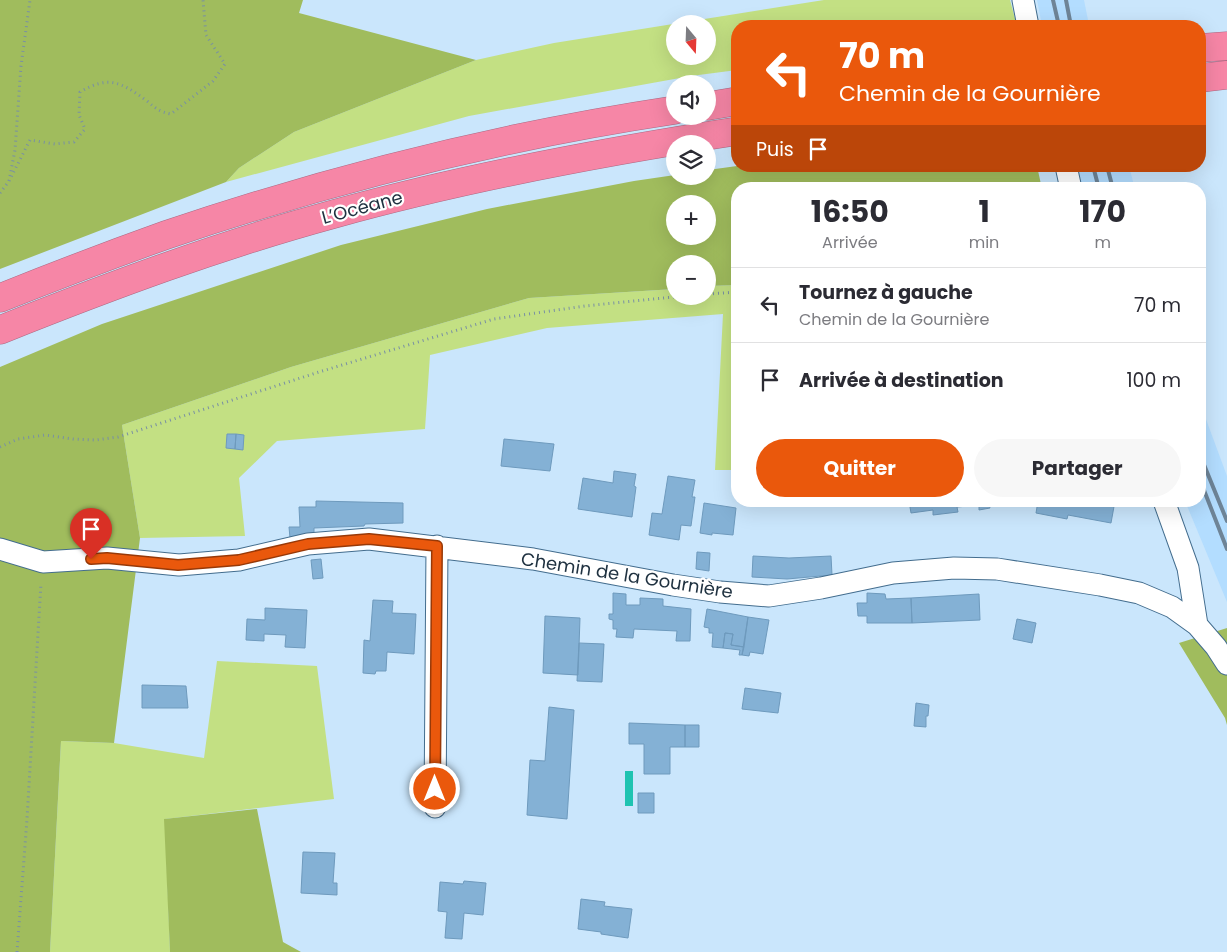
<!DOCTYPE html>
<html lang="fr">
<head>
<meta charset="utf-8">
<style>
  :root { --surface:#fff; --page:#f7f7f7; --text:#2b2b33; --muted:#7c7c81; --line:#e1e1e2; --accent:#ea580c }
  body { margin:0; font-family:Poppins,sans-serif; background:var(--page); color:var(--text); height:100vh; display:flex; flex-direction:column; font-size:19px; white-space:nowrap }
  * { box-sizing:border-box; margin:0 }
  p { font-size:16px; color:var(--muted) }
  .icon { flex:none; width:28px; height:28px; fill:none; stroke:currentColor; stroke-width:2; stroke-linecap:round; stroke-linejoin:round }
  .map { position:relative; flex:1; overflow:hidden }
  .details { position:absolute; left:731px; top:182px; width:475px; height:325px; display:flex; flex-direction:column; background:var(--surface); border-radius:20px; box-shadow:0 5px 20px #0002 }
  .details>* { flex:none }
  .hud { position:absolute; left:731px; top:20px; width:475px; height:152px; border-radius:20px; box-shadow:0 5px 20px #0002; background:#ea580c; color:#fff; overflow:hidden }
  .needle { width:32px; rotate:161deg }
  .buttons { position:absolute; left:666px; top:15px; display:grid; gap:10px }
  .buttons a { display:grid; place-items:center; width:50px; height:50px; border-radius:50%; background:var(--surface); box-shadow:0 5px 20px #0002; font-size:25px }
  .pin { position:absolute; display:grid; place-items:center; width:42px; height:42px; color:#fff; margin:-51px -21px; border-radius:50% 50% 50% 0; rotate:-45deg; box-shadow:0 0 5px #0007 }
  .pin .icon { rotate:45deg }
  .me { position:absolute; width:55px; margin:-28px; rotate:0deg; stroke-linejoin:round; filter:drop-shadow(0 0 4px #0008) }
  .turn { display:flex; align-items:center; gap:18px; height:105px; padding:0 25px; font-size:22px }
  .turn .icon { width:65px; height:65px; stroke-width:2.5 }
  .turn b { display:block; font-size:35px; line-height:42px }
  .then { display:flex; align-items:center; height:48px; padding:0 25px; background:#0003; gap:10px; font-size:19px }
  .eta { display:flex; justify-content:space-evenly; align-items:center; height:85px; text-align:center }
  .eta b { font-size:30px; font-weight:700; line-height:35px }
  .action { display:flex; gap:10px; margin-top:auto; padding:10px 25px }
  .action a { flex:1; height:58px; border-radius:30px; background:var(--accent); color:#fff; font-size:20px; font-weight:700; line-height:58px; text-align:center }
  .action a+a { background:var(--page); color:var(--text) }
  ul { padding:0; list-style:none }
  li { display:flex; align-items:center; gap:15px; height:75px; padding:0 25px; border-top:1px solid var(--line) }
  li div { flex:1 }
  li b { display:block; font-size:19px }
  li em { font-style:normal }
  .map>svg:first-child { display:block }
</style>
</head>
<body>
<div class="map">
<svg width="1227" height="952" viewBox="0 0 1227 952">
  <rect width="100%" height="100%" fill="#cae6fc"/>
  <path fill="#b3ddff" d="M1037 0H1084L1088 20 1042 26Z
    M1077 166H1129L1135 189H1083Z
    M1200 403 1227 476V602L1185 501H1200Z"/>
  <path fill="#c3e083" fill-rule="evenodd" d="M824 0H1010L1017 26H738L737 70 691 76 469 116 226 182 239 168 294 132 476 60 554 43ZM675 24H708V56H675Z
    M737 285V470H715L723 314 547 328 430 355 425 429 277 441 239 478 245 536 140 538 122 425 291 367 529 298 675 289V296H708V286Z
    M217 661 317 666 334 799 165 819 170 952H50L61 741 114 743 204 758Z"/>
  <path fill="#a0bc5d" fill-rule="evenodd" d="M0 0H303L299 13 476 60 294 132 239 168 226 182 0 269Z
    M737 166H1037L1042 189H738L737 285 708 286V264H675V289L529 298 291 367 122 425 140 538 114 743 61 741 50 952H0V367L102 324 341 245 487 209 634 181 675 175V176H708V170ZM675 204H708V236H675Z
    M1227 628V725L1225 718 1179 643Z
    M257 809 283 942 301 952H170L164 819Z"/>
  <path fill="#1ec3b1" d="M625 771H633V806H625Z"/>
  <path fill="#84b1d5" stroke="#6e9abd" d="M227 434H236L235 449 226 448Z
    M236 434 244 435 243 450 235 449Z
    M504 439 554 444 550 471 501 466Z
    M614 471 636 474 634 486 636 487 632 517 578 509 583 478 613 483Z
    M668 476 695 480 692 497H695L691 526 681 525 679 540 649 535 652 513 662 514Z
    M316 501 403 503V523L365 524 364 526 314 528V537L290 538 289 527H300L299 507H316Z
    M909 501H979V505L957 507 958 512 933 515V510L911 513Z
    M979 501H988L990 508 979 510Z
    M1038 501H1115L1111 523 1068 515 1067 519 1036 513Z
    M704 503 736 508 733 535 712 533V535L700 533Z
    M697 552 710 553 709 571 696 569Z
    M753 556 789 558 831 556 832 575 787 579 752 577Z
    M321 559 323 578 313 579 311 560Z
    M613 593 626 594V605H640V598L663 599V606L691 609 690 641H676L677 631 634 629 633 638 616 637 617 629H613V620L609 619V614H613Z
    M867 593 885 594 886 599 911 598 912 623H867V616H858L857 603H867Z
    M979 594 980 620 912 623 911 598Z
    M373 600 393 601 392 613 416 614 414 654 387 652 386 671H376L375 674 363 673 364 640 370 641Z
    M265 608 307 610 305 648 285 647 286 635 264 634V641L246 640 247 619 265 620Z
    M707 609 748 617 744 647 731 645 733 634 725 633 723 648 712 647 713 633H709V628L704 627Z
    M545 616 580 618 578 675 543 673Z
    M748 617 769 620 763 654 750 652 749 656 742 655Z
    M1017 619 1036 623 1032 643 1013 639Z
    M725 633 733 634 731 645 744 647 742 655H739L740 650 723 648Z
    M579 643 604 644 602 682 577 681Z
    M142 685 186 686 188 708H142Z
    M745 688 781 693 778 713 742 709Z
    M916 703 929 705 928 716H926V727L914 726Z
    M549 707 574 710 567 819 527 815 530 760 545 761Z
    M629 723 685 725V747H670V774H644V744H629Z
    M685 725H699V747H685Z
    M638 793H654V813H638Z
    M303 852 335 853 333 883H337V895L301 893Z
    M464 881 486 883 483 915 464 913 462 939 445 938 447 912 438 911 440 882 463 884Z
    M581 899 605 902 604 906 632 909 628 938 601 934V932L578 929Z"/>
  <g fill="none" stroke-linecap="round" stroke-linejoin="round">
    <defs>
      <path id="minor" d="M1023 0 1028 26
        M1066 166 1071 189
        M1164 501 1188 568 1197 625
        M0 549 43 562 107 558 179 565 239 560 308 544 369 539 533 559 673 585 720 592 769 596 821 588 893 573 954 568 997 569 1100 585 1139 593 1172 607 1197 625 1216 647 1227 664
        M435 807 437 546"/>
      <path id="motorway" d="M1200 48 1227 46
        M1200 78 1227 75
        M708 106 738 101
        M0 298C55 276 110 255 166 235 331 179 502 136 675 110
        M0 330C110 286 220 245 334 214 467 177 602 152 738 131"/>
    </defs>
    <use href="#minor" stroke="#436d8e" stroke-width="23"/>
    <use href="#motorway" stroke="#ab6983" stroke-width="29"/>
    <path stroke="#7990a3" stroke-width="3" stroke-dasharray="1 4" stroke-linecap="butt" d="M9 181 30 140 55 144 74 142 85 129 79 115 80 92C109 75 121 82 147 101 155 108 160 112 171 114L213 81 225 64 206 35 203 0
      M0 193 9 181 15 150 21 66 30 0
      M708 294 738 292
      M0 447 18 439 45 435 73 439 96 440 118 437 319 372 494 319 585 306 683 296
      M17 952 27 819 41 583"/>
    <use href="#minor" stroke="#fff" stroke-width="21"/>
    <use href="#motorway" stroke="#f686a6" stroke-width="28"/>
    <path stroke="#6e8497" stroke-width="4" d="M1053 0 1059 26
      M1066 0 1071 26
      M1093 166 1099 189
      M1107 166 1113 189
      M1200 455 1227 521
      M1200 480 1227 549"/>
  </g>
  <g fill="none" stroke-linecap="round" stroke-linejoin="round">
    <defs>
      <path id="route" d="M91 559 107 558 178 565 239 560 308 544 369 539 437 546 435 789"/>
    </defs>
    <use href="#route" stroke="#983908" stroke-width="12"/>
    <use href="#route" stroke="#ea580c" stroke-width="9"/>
  </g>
  <g text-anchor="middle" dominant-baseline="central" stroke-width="4.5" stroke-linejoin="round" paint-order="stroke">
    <g font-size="18" fill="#203241" stroke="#fff">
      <text transform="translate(362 207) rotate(-15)">L’Océane</text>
      <text transform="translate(627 575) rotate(9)">Chemin de la Gournière</text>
    </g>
  </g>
</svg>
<div class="buttons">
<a><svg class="needle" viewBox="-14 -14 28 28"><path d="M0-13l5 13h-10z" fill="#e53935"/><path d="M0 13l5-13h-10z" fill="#7c7c81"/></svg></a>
<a><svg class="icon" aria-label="sound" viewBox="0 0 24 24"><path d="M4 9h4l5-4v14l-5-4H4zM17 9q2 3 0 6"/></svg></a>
<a><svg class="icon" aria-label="layers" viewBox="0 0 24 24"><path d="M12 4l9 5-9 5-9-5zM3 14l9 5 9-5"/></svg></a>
<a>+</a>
<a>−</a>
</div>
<div class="pin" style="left:91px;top:559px;background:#d93025"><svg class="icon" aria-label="arrive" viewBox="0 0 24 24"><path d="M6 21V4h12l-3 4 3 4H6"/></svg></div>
<svg class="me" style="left:435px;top:789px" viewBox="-20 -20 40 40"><circle r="17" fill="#ea580c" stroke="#fff" stroke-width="3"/><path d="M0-11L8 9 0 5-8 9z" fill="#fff"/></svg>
<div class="hud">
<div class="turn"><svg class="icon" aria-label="left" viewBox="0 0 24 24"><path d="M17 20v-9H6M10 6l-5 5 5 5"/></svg><div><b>70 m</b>Chemin de la Gournière</div></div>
<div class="then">Puis<svg class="icon" aria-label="arrive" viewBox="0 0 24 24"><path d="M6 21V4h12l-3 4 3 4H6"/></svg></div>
</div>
<section class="details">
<div class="eta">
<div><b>16:50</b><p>Arrivée</p></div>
<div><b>1</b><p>min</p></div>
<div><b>170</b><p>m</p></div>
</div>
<ul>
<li><svg class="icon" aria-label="left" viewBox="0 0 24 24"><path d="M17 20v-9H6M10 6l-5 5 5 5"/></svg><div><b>Tournez à gauche</b><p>Chemin de la Gournière</p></div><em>70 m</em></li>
<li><svg class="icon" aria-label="arrive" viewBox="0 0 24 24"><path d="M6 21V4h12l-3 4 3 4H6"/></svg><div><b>Arrivée à destination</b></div><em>100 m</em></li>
</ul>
<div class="action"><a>Quitter</a><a>Partager</a></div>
</section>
</div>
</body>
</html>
